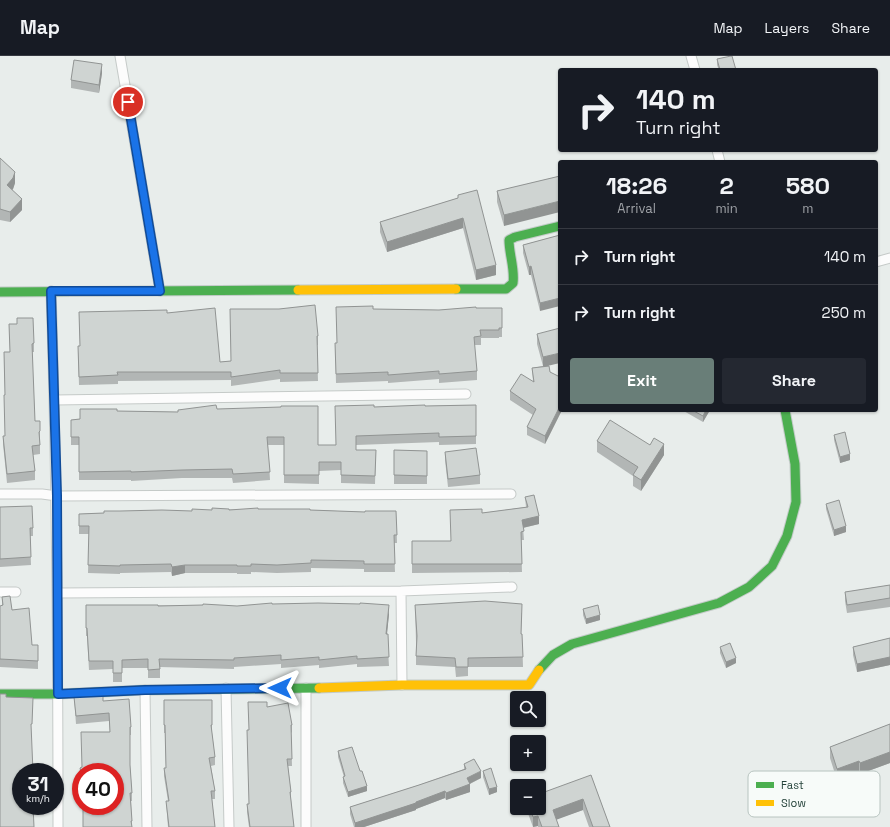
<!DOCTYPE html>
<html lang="en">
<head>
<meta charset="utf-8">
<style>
  :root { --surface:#171b24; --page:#242831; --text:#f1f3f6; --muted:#9ea1a6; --line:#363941; --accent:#697e78 }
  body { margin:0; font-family:"Space Grotesk",sans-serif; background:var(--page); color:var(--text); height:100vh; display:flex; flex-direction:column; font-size:15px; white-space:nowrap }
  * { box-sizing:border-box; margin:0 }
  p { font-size:13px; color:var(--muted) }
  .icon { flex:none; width:22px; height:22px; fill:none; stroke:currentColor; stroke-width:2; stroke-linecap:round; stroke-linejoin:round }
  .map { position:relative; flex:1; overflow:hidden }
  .side { position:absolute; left:558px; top:104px; width:320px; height:252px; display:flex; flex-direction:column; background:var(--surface); border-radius:4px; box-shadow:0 1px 3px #0004 }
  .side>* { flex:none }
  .hud { position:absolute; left:558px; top:12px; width:320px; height:84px; border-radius:4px; box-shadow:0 1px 3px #0004; background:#171b24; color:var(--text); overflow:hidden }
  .buttons { position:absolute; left:510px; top:635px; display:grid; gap:8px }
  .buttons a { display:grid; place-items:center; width:36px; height:36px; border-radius:4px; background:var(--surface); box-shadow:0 1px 3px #0004; font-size:20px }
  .speed { position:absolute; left:12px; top:707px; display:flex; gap:8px; font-size:20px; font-weight:700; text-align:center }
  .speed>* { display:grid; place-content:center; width:52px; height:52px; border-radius:50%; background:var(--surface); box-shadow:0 1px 3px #0004; line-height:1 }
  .speed small { font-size:10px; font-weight:400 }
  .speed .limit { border:6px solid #d22; background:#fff; color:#111 }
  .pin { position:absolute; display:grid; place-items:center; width:34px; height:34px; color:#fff; margin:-17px; border:2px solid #fff; border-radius:50%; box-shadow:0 1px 4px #0007 }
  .me { position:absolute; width:44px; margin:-22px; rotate:270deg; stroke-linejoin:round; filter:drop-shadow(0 0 3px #0008) }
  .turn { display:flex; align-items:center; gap:14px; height:84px; padding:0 12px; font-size:18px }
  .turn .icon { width:52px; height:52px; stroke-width:2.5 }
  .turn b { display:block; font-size:28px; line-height:34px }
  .eta { display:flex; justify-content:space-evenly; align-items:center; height:68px; text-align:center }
  .eta b { font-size:24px; font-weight:700; line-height:28px }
  .cta { display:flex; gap:8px; margin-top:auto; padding:8px 12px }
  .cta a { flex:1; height:46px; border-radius:4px; background:var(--accent); color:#fff; font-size:16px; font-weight:700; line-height:46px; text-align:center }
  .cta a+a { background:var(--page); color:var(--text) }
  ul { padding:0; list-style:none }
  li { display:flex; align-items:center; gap:12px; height:56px; padding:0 12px; border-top:1px solid var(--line) }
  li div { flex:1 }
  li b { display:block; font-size:15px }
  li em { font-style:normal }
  header { display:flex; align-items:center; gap:24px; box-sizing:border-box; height:56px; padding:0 20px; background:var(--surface); border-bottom:1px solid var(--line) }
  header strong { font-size:19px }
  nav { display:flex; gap:22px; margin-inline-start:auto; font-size:14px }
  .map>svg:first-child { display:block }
</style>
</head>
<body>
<header>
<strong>Map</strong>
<nav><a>Map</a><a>Layers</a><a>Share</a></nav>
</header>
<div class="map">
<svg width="890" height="771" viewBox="0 0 890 771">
  <rect width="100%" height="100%" fill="#e8edeb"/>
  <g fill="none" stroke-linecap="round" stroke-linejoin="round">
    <defs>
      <path id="street" d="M120 0 160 235
        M691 0 695 14
        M717 94 720 106
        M876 206 890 202
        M51 235C57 414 58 592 58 771
        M55 344 466 338
        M0 438H42L57 440 511 438
        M401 535 402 629
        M0 536H16
        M57 537 401 535 512 531
        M226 632 229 771
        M306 632V771
        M145 634 147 771"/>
      <path id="fast" d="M456 233H506L513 227C515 213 509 198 509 184L515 181 560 170
        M0 236 298 234
        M539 614 553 599 572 588 719 547 749 531 772 510 787 480 796 446 795 408 785 354
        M0 638H58L145 634 319 632"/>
      <path id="slow" d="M298 234 456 233
        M319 632 402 629H529L539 614"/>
    </defs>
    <use href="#street" stroke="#c5cac8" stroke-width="11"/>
    <use href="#fast" stroke="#c3cbc8" stroke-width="11"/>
    <use href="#slow" stroke="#c3cbc8" stroke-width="11"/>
    <use href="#street" stroke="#fcfcfc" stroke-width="9"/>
    <use href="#fast" stroke="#4caf50" stroke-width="9"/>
    <use href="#slow" stroke="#ffc107" stroke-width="9"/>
  </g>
  <path fill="#b2b6b5" d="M717 3 736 14H719L717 9Z
    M102 17 99 37 71 32V24Z
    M0 102 15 127 13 133 12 134 22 154 10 166 0 164Z
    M560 120 504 170 497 146V135Z
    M458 139 496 219 476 224 463 172 387 196 380 176V166L458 142Z
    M560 179 540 255 531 219H529L523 197V189Z
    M476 252H502V281H499V282H481V289H474L477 315V324L439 327V323L388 327V325L336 327 335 287H337L373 253 439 254Z
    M79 256 167 257 220 306 231 305 318 280V289H317L318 325 280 326V323L231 330V324L118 325V328L79 329 78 298 80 290Z
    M17 262 34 287V296H32L35 365H40V398L33 399 35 415V424L7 427 3 388V380H5V339L4 296H10L9 268H17Z
    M537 278 549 310 550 316 560 354H562L545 388 527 379V371L533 359 510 344V335L533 325 532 312 543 310 537 288Z
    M476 349V388L439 389V386L356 389V394H376L375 428 341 427V414L319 415V428L284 427V389H268L270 424 233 427 232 422H182L131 425V424H79V389H71V364L80 363 117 355 178 356 217 353 318 389H336L374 351Z
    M682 354H710L703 366Z
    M834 379 850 404 840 407 834 384Z
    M597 385 664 399 641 435 633 430V420L597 396Z
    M394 394 427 395V428H394Z
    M445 396 480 419V428L448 431 445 404Z
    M525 441 539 468 523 472 524 484H521L522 516 412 517V485H451L482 457 526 451Z
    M826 448 846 476 834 480 826 453Z
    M0 451 33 472V480H30L31 509 0 511Z
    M258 453 310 454 365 456 396 455 397 487H394L395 516H364V513L311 512V516L277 517 251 516V518H237V517H185L172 520 171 516 120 517V518L88 517 89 478H79V458L104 457 120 455H192L212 454Z
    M890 529V551L847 557 845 545V536Z
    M2 541 12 554 32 589 38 597V613L0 611V550H2Z
    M272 548 389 558 387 578 389 610 357 611V608L319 612V609L281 612V608L234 611V613L160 611V622H148V612H122V626H113V613L89 614 87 580H86V549L237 550Z
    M415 549 522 557 521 578H522L523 611H468V620L456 621 455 611 416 609V586Z
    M583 553 600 564 586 568 583 559Z
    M890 582V609L857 616 853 599V591Z
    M720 591 736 607 726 612 720 597Z
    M74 641 103 645 131 671V679H130V709L132 737V745H131L132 771H83L115 750 81 716V723L80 720V712L82 711 110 676 109 665 76 668Z
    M164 644H212V677L215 701V709L211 710 215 735V743H212L215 771H168L166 745H168L164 720V712H166L165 677H164Z
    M267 651 292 669V676L291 677 292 710H288L291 736V743L294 771H249L247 756V748H249V674Z
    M890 668V707L860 718 859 716 837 724 830 702V691Z
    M338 695 367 735 348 741 343 727V721H344L338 701Z
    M464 708 481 722 470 728V736L446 744 445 742 416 753V754L364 771H354L350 758V751L419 729 464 713Z
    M483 715 497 736 489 739 483 721Z
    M591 719 610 771H589L583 754 556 763 559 771H538V770L533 771 526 752H539Z"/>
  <path fill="#919493" d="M102 8V17L99 37V29Z
    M15 116V127L13 133 7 139V129Z
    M22 143V154L10 166V156Z
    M560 145V156L504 170V159Z
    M463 162V172L387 196V186Z
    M496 209V219L476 224V214Z
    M531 210V219H529V211Z
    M560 242V250L540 255V247Z
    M560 297V307L543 311V301Z
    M560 350V354H562L545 388V380Z
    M706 354H710L703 366V360Z
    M664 388V399L641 435V424Z
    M850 398V404L840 407V401Z
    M539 460V468L522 472V464Z
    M846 470V476L834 480V474Z
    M185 509V517L172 520V511Z
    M389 549V558L386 587V578Z
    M600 559V564L586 568V563Z
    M890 601V609L857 616V608Z
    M736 602V607L726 612V606Z
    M890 696V707L860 718V707Z
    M859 705V716L837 724V713Z
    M481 715V722L467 729V722Z
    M470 728V736L446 744V737Z
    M367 730V735L348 741V736Z
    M497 731V736L489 739V733Z
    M445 735V742L416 753V754L364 771H355V767L416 746Z
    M583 743V754L553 765V754Z
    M538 760V770L533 771V761Z"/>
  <path fill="#cfd4d2" stroke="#919493" d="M731 0H732L736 14H720L717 3Z
    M74 4 102 8 99 29 71 24Z
    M0 102 15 116 13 122 7 129 22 143 10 156 0 153Z
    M560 120V145L504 159 497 135Z
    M477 134 496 209 476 214 463 162 387 186 380 166 458 142V139Z
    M560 179V242L540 247 531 210 529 211 523 189Z
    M315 249 318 280H317L318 317H280V314L231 321V316H117L118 319 79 321 78 290H80L79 256 167 254V257L215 252 220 306 231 305 230 253H279Z
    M373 250V253L439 254 476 251V252H502V272H499V274H480L481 280 474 281 477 315 439 318V315L388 319V316L336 318 335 287H337L336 251Z
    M17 262H33L34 287 32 288 35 365H40V375L39 376 40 389 32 390 35 415 7 418 3 380H5L4 339H5L4 296H10L9 268H17Z
    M560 272V297L543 301 537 278Z
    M549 310 550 316 560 321V350L545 380 527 371 536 353 510 335 521 318 534 326 532 312Z
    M216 349 217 353 281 351V350H318V389H336L335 350 374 349V351L425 349V350L476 349V380L439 381V377L356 380V394H376L375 420 341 419V406H319V419H284V381H267L270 416 233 418 232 413 182 414 131 416V415L79 416V381H71V364L80 363V353H117V355L178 356V354Z
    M692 354H706L703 360Z
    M610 364 650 389 654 382 664 388 641 424 633 419 638 411 597 385Z
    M845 376 850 398 840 401 834 379Z
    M476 392 480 419 448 423 445 396Z
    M394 394 427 395V420L394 419Z
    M534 439 539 460 522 464 524 475 521 476 522 508H412V485H451L450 454 482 453V457L528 451 525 441Z
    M839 444 846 470 834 474 826 448Z
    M32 450 33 472H30L31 501 0 503V451Z
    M212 452 229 453V454L258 452V453H310V454L365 456V455H396L397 479H394L395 508H364V505L311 504V507L277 509 251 508V510H237V509H185L172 511 171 508 120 509V510L88 509 89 470H79V458L104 457V455H120L162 454 192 455V453L212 454Z
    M890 529V542L847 549 845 536Z
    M10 540 12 554 29 552 32 589H38V605L0 603V550L3 549 2 541Z
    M485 545 522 548 521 578H522L523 601 468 602V611H456L455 602 416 600 417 580 415 549Z
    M272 547V548L318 547 360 548V547L389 549 386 578H388L389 601 357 603V600L319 604V601L281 604V599L234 602V604L159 603 160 613 148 614V603L122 604V617H113V605H89L87 572H86V549H158V550L203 549V548L237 550Z
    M598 549 600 559 586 563 583 553Z
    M890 582V601L857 608 853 591Z
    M730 587 736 602 726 606 720 591Z
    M0 638H6V641L33 642 32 668H31L33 716H21V750H33L34 771H0Z
    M103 638V645L129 643 131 671H130V709L132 737H130L132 765H131L132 771H83V750H115V716H81L80 712 82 711 81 676H110L109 657 76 660 74 641Z
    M164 644H212V669H211L215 701 209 702 215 735H211L215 771H169L166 745H169L164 712H166L165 669H164Z
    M248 646H267V651L288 647 292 669H291L292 703H287L291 736H290L294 771H250L247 748H249L247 674H249Z
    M890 668V696L860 707 859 705 837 713 830 691Z
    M352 691 360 715H362L367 730 348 736 343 721 345 720 338 695Z
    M474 703 481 715 467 722 470 728 446 737 445 735 416 746V747L355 767 350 751 419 729 466 713 464 708Z
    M491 712 497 731 489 733 483 715Z
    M591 719 610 771H593L583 743 553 754 559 771H542L538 760 533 761 530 752H539V738Z"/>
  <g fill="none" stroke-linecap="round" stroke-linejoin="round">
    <defs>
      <path id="route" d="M128 46 160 235H51L57 440 58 638 145 634 280 632"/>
    </defs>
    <use href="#route" stroke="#114b97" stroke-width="10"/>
    <use href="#route" stroke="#1a73e8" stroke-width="7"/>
  </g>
  <rect x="748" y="715" width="132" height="46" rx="6" fill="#f7fbf9" stroke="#b8c4c0" stroke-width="1"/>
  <rect x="756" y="726" width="18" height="6" fill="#4caf50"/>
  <rect x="756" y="744" width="18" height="6" fill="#ffc107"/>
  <g font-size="11" fill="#24423a">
    <text x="781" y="733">Fast</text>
    <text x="781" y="751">Slow</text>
  </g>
</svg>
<div class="buttons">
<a><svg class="icon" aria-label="search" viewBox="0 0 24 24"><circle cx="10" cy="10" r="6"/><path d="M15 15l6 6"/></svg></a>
<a>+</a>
<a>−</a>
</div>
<div class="speed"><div>31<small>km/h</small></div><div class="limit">40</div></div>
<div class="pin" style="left:128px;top:46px;background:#d93025"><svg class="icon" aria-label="arrive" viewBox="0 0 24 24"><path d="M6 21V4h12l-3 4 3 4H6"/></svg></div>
<svg class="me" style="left:280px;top:632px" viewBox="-20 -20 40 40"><path d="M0-17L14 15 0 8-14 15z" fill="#1a73e8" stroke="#fff" stroke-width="4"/></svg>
<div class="hud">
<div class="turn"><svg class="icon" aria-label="right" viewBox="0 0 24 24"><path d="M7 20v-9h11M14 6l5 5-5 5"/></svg><div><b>140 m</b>Turn right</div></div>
</div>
<section class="side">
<div class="eta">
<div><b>18:26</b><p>Arrival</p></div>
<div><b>2</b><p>min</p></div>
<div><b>580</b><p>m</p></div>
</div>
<ul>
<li><svg class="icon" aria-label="right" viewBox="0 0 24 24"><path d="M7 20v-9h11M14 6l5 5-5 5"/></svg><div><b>Turn right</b></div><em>140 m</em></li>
<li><svg class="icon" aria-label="right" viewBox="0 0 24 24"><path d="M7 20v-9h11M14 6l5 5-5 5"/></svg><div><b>Turn right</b></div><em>250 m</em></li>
</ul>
<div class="cta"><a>Exit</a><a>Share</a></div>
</section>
</div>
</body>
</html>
